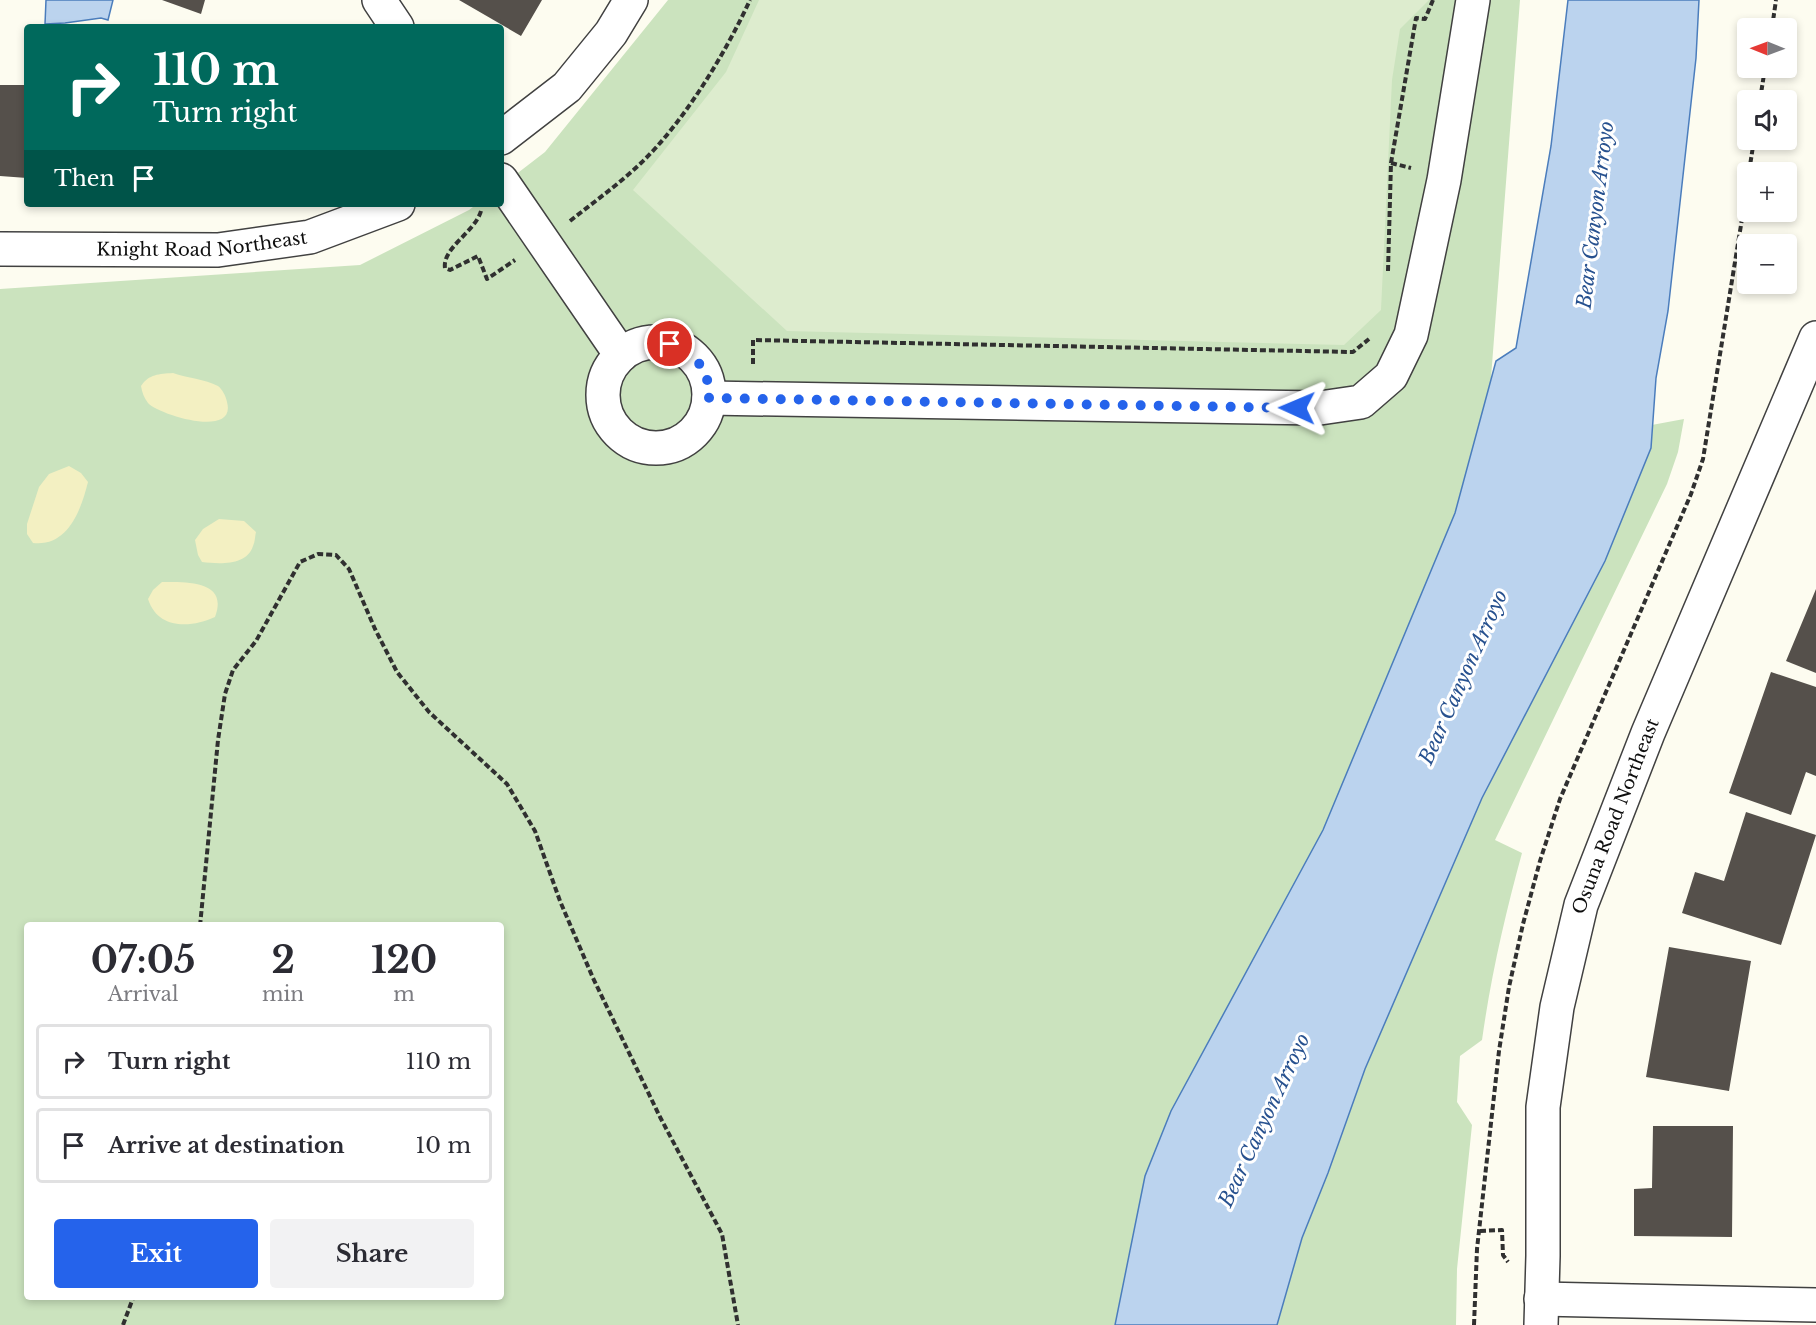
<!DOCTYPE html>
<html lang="en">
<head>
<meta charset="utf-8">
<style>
  :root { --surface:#fff; --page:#f2f2f3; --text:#2b2b33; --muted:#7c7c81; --line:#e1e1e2; --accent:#2563eb }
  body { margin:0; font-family:"Libre Baskerville",serif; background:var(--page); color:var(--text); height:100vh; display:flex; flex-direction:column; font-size:22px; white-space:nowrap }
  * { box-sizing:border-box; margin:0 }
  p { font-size:20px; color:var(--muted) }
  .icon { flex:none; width:33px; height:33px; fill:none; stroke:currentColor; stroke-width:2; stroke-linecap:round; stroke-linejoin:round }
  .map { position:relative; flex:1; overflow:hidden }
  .details { position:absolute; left:24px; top:922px; width:480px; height:378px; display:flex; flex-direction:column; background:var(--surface); border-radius:6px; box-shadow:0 3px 9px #0003 }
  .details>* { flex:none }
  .top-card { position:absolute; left:24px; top:24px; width:480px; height:183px; border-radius:6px; box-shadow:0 3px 9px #0003; background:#00695c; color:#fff; overflow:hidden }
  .needle { width:39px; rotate:271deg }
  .tools { position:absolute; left:1737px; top:18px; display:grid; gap:12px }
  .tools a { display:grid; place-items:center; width:60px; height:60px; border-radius:6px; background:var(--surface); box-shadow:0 3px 9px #0003; font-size:30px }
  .pin { position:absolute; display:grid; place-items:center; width:51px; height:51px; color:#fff; margin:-26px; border:3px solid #fff; border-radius:50%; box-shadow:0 2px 6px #0007 }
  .me { position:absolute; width:66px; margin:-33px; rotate:271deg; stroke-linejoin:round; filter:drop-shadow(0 0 4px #0008) }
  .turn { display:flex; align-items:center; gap:21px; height:126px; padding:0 30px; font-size:27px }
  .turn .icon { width:78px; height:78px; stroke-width:2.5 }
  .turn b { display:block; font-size:42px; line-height:51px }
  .then { display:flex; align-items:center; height:57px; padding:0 30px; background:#0003; gap:12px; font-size:22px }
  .eta { display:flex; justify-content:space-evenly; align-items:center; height:102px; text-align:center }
  .eta b { font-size:36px; font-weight:800; line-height:42px }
  .cta { display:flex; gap:12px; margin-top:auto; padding:12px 30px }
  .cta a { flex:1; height:69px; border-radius:6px; background:var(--accent); color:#fff; font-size:24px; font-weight:800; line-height:69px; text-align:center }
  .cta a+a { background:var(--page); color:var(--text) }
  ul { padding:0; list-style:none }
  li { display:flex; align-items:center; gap:18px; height:75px; margin:0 12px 9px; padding:0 18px; border:3px solid var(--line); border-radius:6px }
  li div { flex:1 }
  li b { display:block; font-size:22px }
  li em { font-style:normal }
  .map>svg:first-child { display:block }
</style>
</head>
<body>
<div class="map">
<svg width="1816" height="1325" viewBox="0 0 1816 1325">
  <rect width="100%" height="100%" fill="#fdfcf0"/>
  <path fill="#cbe3be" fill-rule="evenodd" d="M668 0H1520L1485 456 1684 419 1678 452 1667 484 1495 840 1522 853C1505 915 1491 976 1482 1040L1460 1056 1457 1102 1472 1125 1457 1269 1456 1325H0V289L360 265 469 210 477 204H501V186L545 152ZM27 926H501V1298H27Z"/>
  <path fill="#f3f0c2" d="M173 373C187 378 205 379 218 386 222 389 226 396 227 402 237 439 159 415 148 403 144 398 142 392 141 386 149 374 159 374 173 373Z
    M69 466 81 473 88 482C81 510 68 547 33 543L27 534V524L39 487 49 474Z
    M219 519 244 521 256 532C255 536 255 542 253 546 247 566 219 564 202 562L198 555 195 540 203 529Z
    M162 582C186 582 229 580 215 617 191 628 158 630 148 599L153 590Z"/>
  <path fill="#ddecce" d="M759 0H1429L1400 29 1392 80 1381 310 1344 345 787 331 633 190 726 72Z"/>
  <path fill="#bbd3ee" stroke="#4b7dbc" stroke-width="1.5" d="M46 0H113L108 20 101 18 65 23 45 24Z
    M1568 0H1699L1696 58 1668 311 1656 378 1651 448 1605 561 1482 798 1365 1069 1328 1173 1302 1238 1277 1325H1115L1145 1176 1171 1111 1323 830 1455 513 1496 361 1516 348 1551 146Z"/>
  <path fill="#55504b" d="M162 0H205L201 14Z
    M459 0H542L521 36Z
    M0 85H27V178L0 176Z
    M1816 589V673L1786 661Z
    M1771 672 1816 687V776L1806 772 1791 815 1729 793Z
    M1746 812 1816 835 1781 945 1682 913 1695 872 1724 881Z
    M1669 947 1751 961 1729 1091 1646 1077Z
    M1653 1126H1733L1732 1237 1634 1236V1189L1652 1188Z"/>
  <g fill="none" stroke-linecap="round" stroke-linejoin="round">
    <defs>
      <g id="minor">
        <path d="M379 0 397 27"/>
        <path d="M501 138 567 87 611 33 631 0"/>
        <path d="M501 180 621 355"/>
        <path id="s1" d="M0 249 218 250 310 237 398 204"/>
        <circle cx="656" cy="395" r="53"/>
        <path d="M709 398 1320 408 1361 402 1391 376 1411 335 1444 180 1473 0"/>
        <path d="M1541 1299 1816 1305"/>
        <path id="s2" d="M1541 1325 1543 1256V1107L1557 1007 1581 905 1648 733 1816 338"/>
      </g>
    </defs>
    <use href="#minor" stroke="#414141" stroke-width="36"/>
    <path stroke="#303030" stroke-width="4" stroke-dasharray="6 3" stroke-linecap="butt" d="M1772 28 1776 0
      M1760 100 1765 68
      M1391 163 1411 168
      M1749 172 1754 140
      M481 211C475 232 442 248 445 268L450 270 478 256 487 279 515 260
      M570 221C594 202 619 184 641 163 684 122 725 54 750 0
      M1388 271 1391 163 1416 18 1425 19 1433 0
      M753 364V340L1353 352 1369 339
      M200 926 218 740 225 694 233 670 256 641 300 562 318 554 336 555 349 569 375 629 397 672 429 712 507 784 535 831 560 901 593 978 660 1117 722 1234 738 1325
      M1480 1231 1502 1230 1503 1255 1508 1262
      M123 1325 133 1298
      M1474 1325 1477 1249 1499 1051 1509 987 1523 924 1540 861 1560 799 1691 494 1703 459 1748 182"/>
    <use href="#minor" stroke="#fff" stroke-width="33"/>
  </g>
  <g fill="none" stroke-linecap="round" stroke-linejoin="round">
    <path stroke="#2563eb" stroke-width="10" stroke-dasharray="0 18" d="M670 344C694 350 711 373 709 398L1297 408"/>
  </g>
  <g text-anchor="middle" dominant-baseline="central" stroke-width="6" stroke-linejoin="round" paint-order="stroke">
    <g font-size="18" fill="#0e0e0e" stroke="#fff">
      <text stroke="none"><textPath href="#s1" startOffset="202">Knight Road Northeast</textPath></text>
      <text stroke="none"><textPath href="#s2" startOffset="519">Osuna Road Northeast</textPath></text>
    </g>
    <g font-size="20" font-style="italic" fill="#27518f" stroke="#fff">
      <text transform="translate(1595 215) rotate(-83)">Bear Canyon Arroyo</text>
      <text transform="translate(1463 677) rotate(-66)">Bear Canyon Arroyo</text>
      <text transform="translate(1264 1120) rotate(-65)">Bear Canyon Arroyo</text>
    </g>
  </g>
</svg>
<div class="tools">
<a><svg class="needle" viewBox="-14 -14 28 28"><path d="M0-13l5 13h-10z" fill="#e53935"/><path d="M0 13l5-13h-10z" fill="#7c7c81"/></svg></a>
<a><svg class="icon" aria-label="sound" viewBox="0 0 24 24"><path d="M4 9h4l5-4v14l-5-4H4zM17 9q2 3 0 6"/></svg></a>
<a>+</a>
<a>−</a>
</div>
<div class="pin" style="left:670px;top:344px;background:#d93025"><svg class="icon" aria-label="arrive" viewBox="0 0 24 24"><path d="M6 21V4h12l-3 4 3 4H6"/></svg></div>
<svg class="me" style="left:1297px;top:408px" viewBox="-20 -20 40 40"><path d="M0-17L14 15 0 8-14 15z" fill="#2563eb" stroke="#fff" stroke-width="4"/></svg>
<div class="top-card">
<div class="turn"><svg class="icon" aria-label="right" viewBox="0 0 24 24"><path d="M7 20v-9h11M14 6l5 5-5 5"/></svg><div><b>110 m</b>Turn right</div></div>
<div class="then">Then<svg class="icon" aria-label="arrive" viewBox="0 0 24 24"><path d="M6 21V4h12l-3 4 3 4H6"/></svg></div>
</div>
<section class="details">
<div class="eta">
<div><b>07:05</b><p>Arrival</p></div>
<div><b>2</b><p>min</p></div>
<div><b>120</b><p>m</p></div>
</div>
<ul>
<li><svg class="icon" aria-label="right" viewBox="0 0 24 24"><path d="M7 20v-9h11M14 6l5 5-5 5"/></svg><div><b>Turn right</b></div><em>110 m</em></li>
<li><svg class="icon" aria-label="arrive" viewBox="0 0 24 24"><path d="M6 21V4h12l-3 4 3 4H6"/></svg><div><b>Arrive at destination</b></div><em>10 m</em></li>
</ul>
<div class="cta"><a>Exit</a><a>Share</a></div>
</section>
</div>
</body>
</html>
